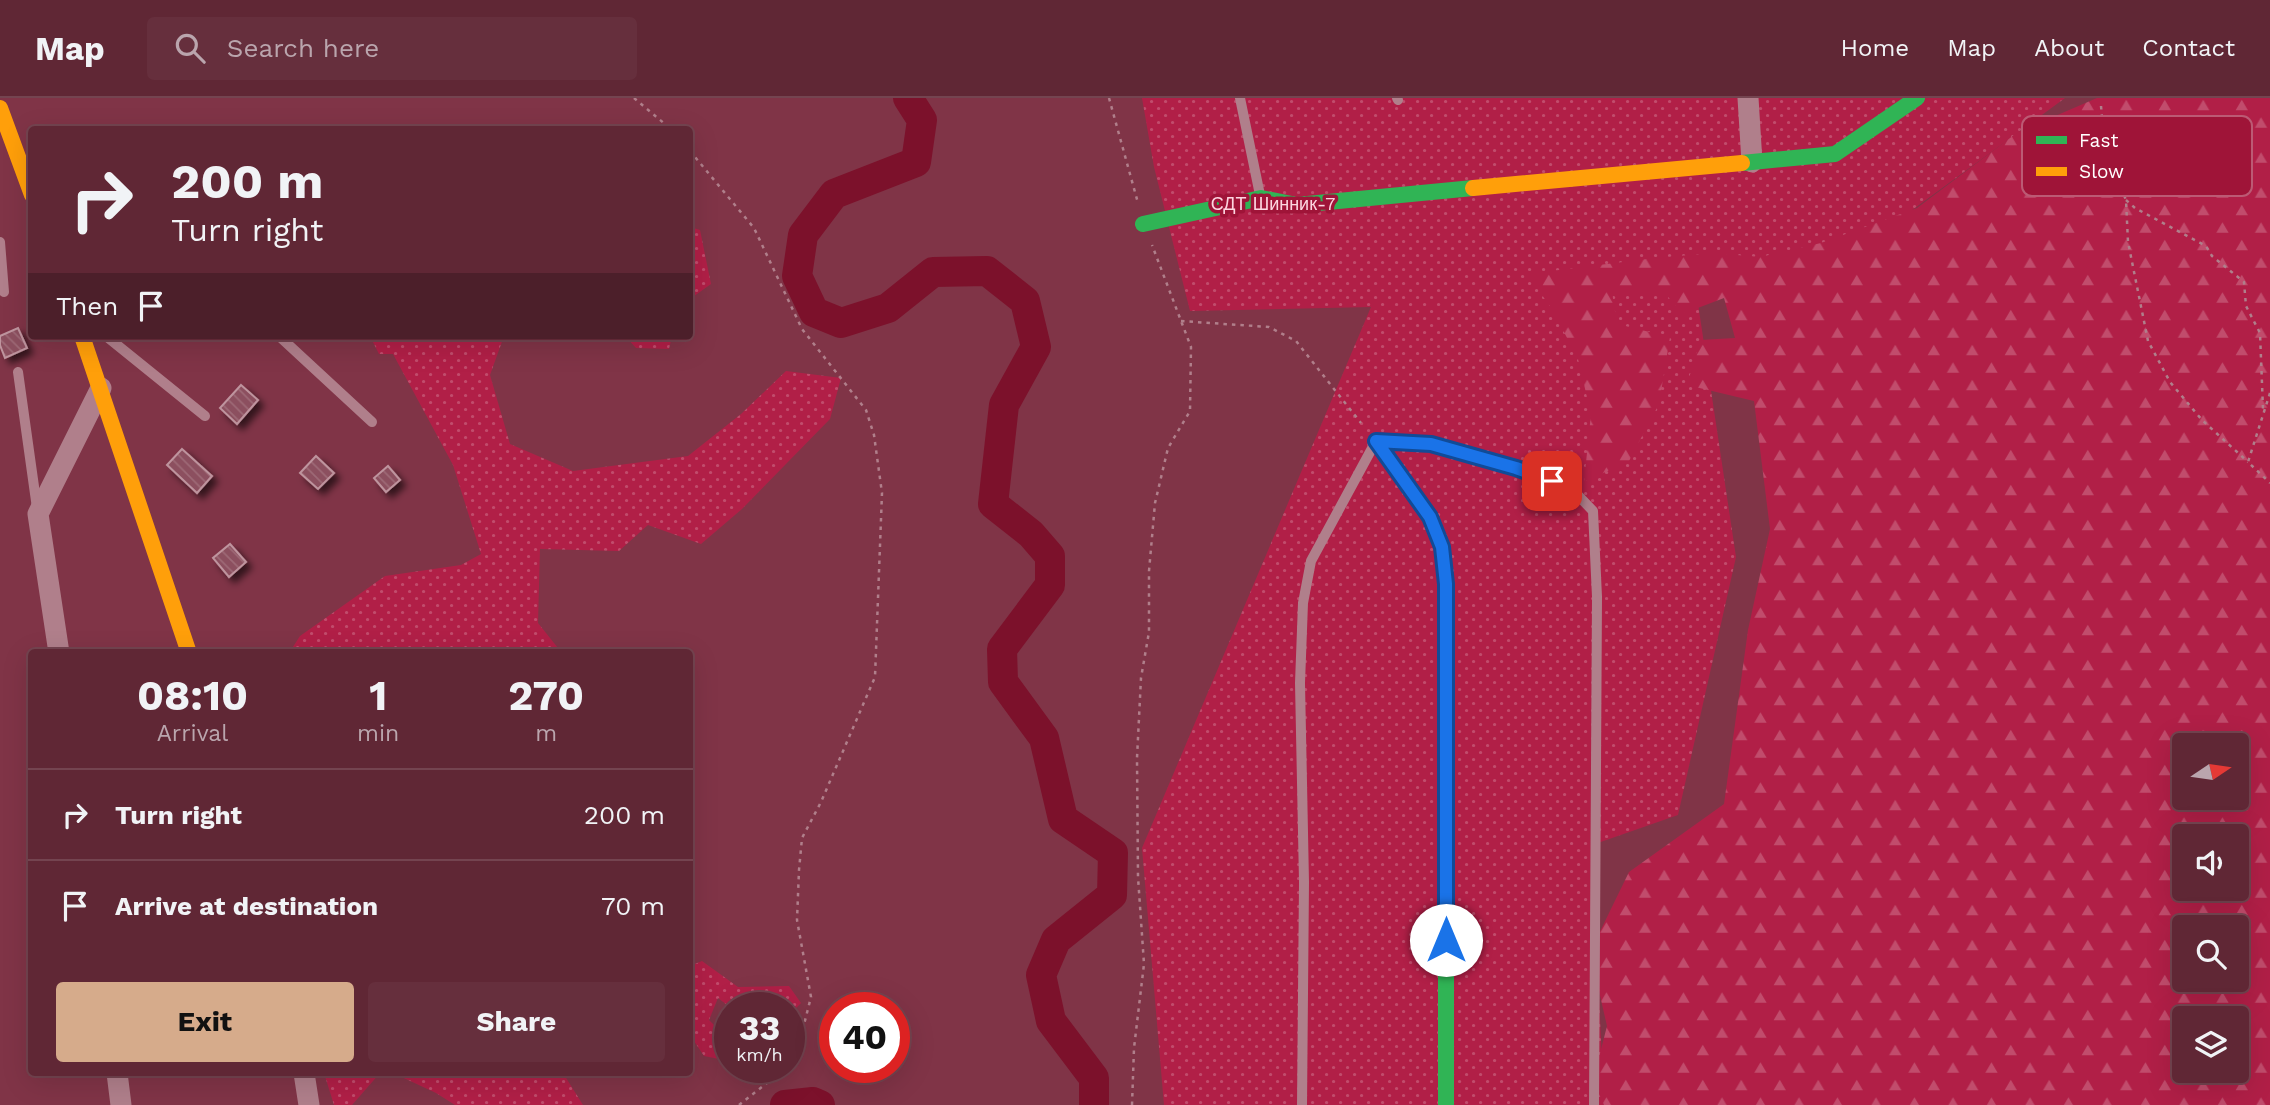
<!DOCTYPE html>
<html lang="en">
<head>
<meta charset="utf-8">
<style>
  :root { --surface:#602735; --page:#662f3d; --text:#f1f3f6; --muted:#baa5ad; --line:#744450; --accent:#d6ab8b }
  body { margin:0; font-family:"Work Sans",sans-serif; background:var(--page); color:var(--text); height:100vh; display:flex; flex-direction:column; font-size:26px; white-space:nowrap }
  * { box-sizing:border-box; margin:0 }
  p { font-size:23px; color:var(--muted) }
  .icon { flex:none; width:38px; height:38px; fill:none; stroke:currentColor; stroke-width:2; stroke-linecap:round; stroke-linejoin:round }
  .map { position:relative; flex:1; overflow:hidden }
  .side { position:absolute; left:28px; top:551px; width:665px; height:427px; display:flex; flex-direction:column; background:var(--surface); border-radius:7px; box-shadow:0 7px 28px #0002,0 0 0 2px var(--line) }
  .side>* { flex:none }
  .top-card { position:absolute; left:28px; top:28px; width:665px; height:214px; border-radius:7px; box-shadow:0 7px 28px #0002,0 0 0 2px var(--line); background:#602735; color:var(--text); overflow:hidden }
  .needle { width:46px; rotate:77deg }
  .buttons { position:absolute; left:2172px; top:635px; display:grid; gap:14px }
  .buttons a { display:grid; place-items:center; width:77px; height:77px; border-radius:7px; background:var(--surface); box-shadow:0 7px 28px #0002,0 0 0 2px var(--line); font-size:35px }
  .speed { position:absolute; left:714px; top:894px; display:flex; gap:14px; font-size:35px; font-weight:700; text-align:center }
  .speed>* { display:grid; place-content:center; width:91px; height:91px; border-radius:50%; background:var(--surface); box-shadow:0 7px 28px #0002,0 0 0 2px var(--line); line-height:1 }
  .speed small { font-size:18px; font-weight:400 }
  .speed .limit { border:10px solid #d22; background:#fff; color:#111 }
  .pin { position:absolute; display:grid; place-items:center; width:60px; height:60px; color:#fff; margin:-30px; border-radius:14px; box-shadow:0 4px 10px #0006 }
  .me { position:absolute; width:77px; margin:-38px; rotate:0deg; stroke-linejoin:round; filter:drop-shadow(0 0 5px #0008) }
  .turn { display:flex; align-items:center; gap:24px; height:147px; padding:0 28px; font-size:32px }
  .turn .icon { width:91px; height:91px; stroke-width:2.5 }
  .turn b { display:block; font-size:49px; line-height:60px }
  .then { display:flex; align-items:center; height:66px; padding:0 28px; background:#0003; gap:14px; font-size:26px }
  .eta { display:flex; justify-content:space-evenly; align-items:center; height:119px; text-align:center }
  .eta b { font-size:42px; font-weight:700; line-height:49px }
  .button { display:flex; gap:14px; margin-top:auto; padding:14px 28px }
  .button a { flex:1; height:80px; border-radius:7px; background:var(--accent); color:#111; font-size:28px; font-weight:700; line-height:80px; text-align:center }
  .button a+a { background:var(--page); color:var(--text) }
  ul { padding:0; list-style:none }
  li { display:flex; align-items:center; gap:21px; height:91px; padding:0 28px; border-top:2px solid var(--line) }
  li div { flex:1 }
  li b { display:block; font-size:26px }
  li em { font-style:normal }
  header { display:flex; align-items:center; gap:42px; box-sizing:border-box; height:98px; padding:0 35px; background:var(--surface); border-bottom:2px solid var(--line) }
  header strong { font-size:33px }
  nav { display:flex; gap:38px; margin-inline-start:auto; font-size:24px }
  .search { width:490px; height:63px; background:var(--page); display:flex; align-items:center; gap:18px; box-sizing:border-box; padding:0 24px; border-radius:7px; color:var(--muted); font-size:26px }
  .map>svg:first-child { display:block }
</style>
</head>
<body>
<header>
<strong>Map</strong>
<div class="search"><svg class="icon" aria-label="search" viewBox="0 0 24 24"><circle cx="10" cy="10" r="6"/><path d="M15 15l6 6"/></svg>Search here</div>
<nav><a>Home</a><a>Map</a><a>About</a><a>Contact</a></nav>
</header>
<div class="map">
<svg width="2270" height="1007" viewBox="0 0 2270 1007">
  <defs>
    <pattern id="grass-dots" width="8" height="8" patternUnits="userSpaceOnUse" patternTransform="scale(1.75)"><rect width="8" height="8" fill="#b11f47"/><path d="M2 2h.1M6 6h.1" fill="none" stroke="#c14c6c" stroke-width="1.8" stroke-linecap="round"/></pattern>
    <pattern id="forest-firs" width="22" height="20" patternUnits="userSpaceOnUse" patternTransform="scale(1.75)"><rect width="22" height="20" fill="#b11f47"/><path d="M5 1l3.5 6h-7zM16 11l3.5 6h-7z" fill="#c14c6c"/></pattern>
    <pattern id="building-back-hatch" width="6" height="6" patternUnits="userSpaceOnUse" patternTransform="scale(1.75)"><rect width="6" height="6" fill="#8c4f5e"/><path d="M-1 5l2 2M0 0l6 6M5-1l2 2" fill="none" stroke="#9d6976"/></pattern>
    <filter id="shadow"><feDropShadow dx="5.5" dy="5.5" stdDeviation="3.5" flood-color="#0009"/></filter>
  </defs>
  <rect width="100%" height="100%" fill="#803447"/>
  <path fill="url(#grass-dots)" d="M1142 0H2065L1878 137 1694 179 1736 459 1678 717 1592 747 1604 1007H1164L1142 750 1371 209 1190 213 1154 69Z
    M690 129 700 132 711 186 690 201Z
    M370 238H504L490 277 510 346 573 373 688 358 741 316 786 273 841 280 830 321 742 411 701 446 648 427 619 453 540 451 538 525 562 555H289L300 538 385 478 461 467 481 456 453 367 393 256H379Z
    M625 238H672L669 251 636 250Z
    M702 863 738 889 789 888 801 905 789 917V910H731L718 900 709 922 730 943V953L719 961 704 958 690 937V868Z
    M324 975H380L352 1007H334Z
    M393 975H486L488 977 563 975 583 1007H455L436 995Z"/>
  <path fill="url(#forest-firs)" fill-rule="evenodd" d="M2097 0H2270V1007H1604L1593 983 1607 928 1590 854 1629 774 1724 706 1748 532 1770 431 1754 303 1687 287 1700 242 1735 240 1724 200 1682 216 1664 194H1612L1617 226 1670 239 1659 306 1629 363 1584 384 1591 316 1578 261 1552 211 1527 176 1655 160 1714 155 1760 159 1821 145 1917 110 2018 34ZM2184 648H2236V700H2184ZM2184 738H2236V791H2184ZM2184 830H2236V882H2184ZM2184 920H2236V973H2184Z"/>
  <g fill="none" stroke-linecap="round" stroke-linejoin="round">
    <path stroke="#7c112b" stroke-width="30" d="M908 0 922 22 916 64 834 96 803 137 797 178 814 214 841 225 888 210 933 174 987 173 1025 203 1036 249 1004 307 993 406 1031 436 1050 458V487L1002 551 1003 584 1044 640 1063 721 1113 755 1112 797 1056 842 1041 877 1051 923 1094 980V1007
      M785 1007 813 1004 820 1007"/>
  </g>
  <path fill="url(#building-back-hatch)" stroke="#be949e" stroke-width="2" filter="url(#shadow)" d="M18 230 27 250 5 260 0 247V238Z
    M241 287 258 302 237 326 220 310Z
    M182 351 212 378 197 395 167 367Z
    M316 358 334 375 318 391 300 375Z
    M388 368 400 382 386 394 374 380Z
    M230 446 246 464 229 479 213 460Z"/>
  <g fill="none" stroke-linecap="round" stroke-linejoin="round">
    <path stroke="#b07f8b" stroke-width="2.5" stroke-dasharray="3.5 5" stroke-linecap="butt" d="M634 0 672 32
      M1109 0 1138 105
      M2101 8 2105 53 2126 102 2128 144 2148 243 2170 284 2202 322 2248 364
      M690 53 754 130 802 231 866 312 874 337 882 395 875 579 821 704 802 740 799 772 797 822 811 899 795 962 789 967
      M2126 102 2135 110 2206 148 2212 158 2244 184 2246 208 2260 235 2263 311
      M1181 223 1269 229 1296 243 1361 325
      M2270 295 2248 364 2270 385
      M739 1007 786 970
      M1132 1007 1134 950 1144 866 1138 779 1137 660 1141 580 1149 534V473L1155 405 1168 350 1190 313 1191 249 1152 147"/>
    <path stroke="#b07f8b" stroke-width="10" d="M1240 0 1260 97
      M1397 0 1398 2
      M0 144 4 194
      M106 238 205 318
      M279 238 372 324
      M18 274 37 410
      M1302 1007 1304 784 1300 585 1303 505 1311 463 1376 343 1431 346 1516 370 1570 389 1593 413 1597 499 1594 1007"/>
    <path stroke="#b07f8b" stroke-width="21" d="M1748 0 1752 64
      M59 555 38 416 101 290
      M117 975 121 1007
      M304 975 309 1007"/>
    <path stroke="#30b455" stroke-width="16" d="M1742 65 1835 56 1917 0
      M1143 126 1261 100 1297 107 1473 90
      M1446 683V1007"/>
    <path stroke="#ff9f0a" stroke-width="16" d="M0 10 32 97
      M1473 90 1742 65
      M82 238 189 555
      M1376 343 1430 419 1442 449 1446 486V683"/>
  </g>
  <g fill="none" stroke-linecap="round" stroke-linejoin="round">
    <defs>
      <path id="route" d="M1446 842V486L1442 449 1430 419 1376 343 1431 346 1516 370 1552 383"/>
    </defs>
    <use href="#route" stroke="#114b97" stroke-width="18"/>
    <use href="#route" stroke="#1a73e8" stroke-width="12"/>
  </g>
  <g text-anchor="middle" dominant-baseline="central" stroke-width="7" stroke-linejoin="round" paint-order="stroke">
    <g font-size="18" fill="#fdd5e0" stroke="#9f1438">
      <text x="1273" y="105">СДТ Шинник-7</text>
    </g>
  </g>
  <rect x="2022" y="18" width="230" height="80" rx="10" fill="#9f1438" stroke="#bc5a74" stroke-width="2"/>
  <rect x="2036" y="38" width="31" height="8" fill="#30b455"/>
  <rect x="2036" y="69" width="31" height="9" fill="#ff9f0a"/>
  <g font-size="19" fill="#fff">
    <text x="2079" y="49">Fast</text>
    <text x="2079" y="80">Slow</text>
  </g>
</svg>
<div class="buttons">
<a><svg class="needle" viewBox="-14 -14 28 28"><path d="M0-13l5 13h-10z" fill="#e53935"/><path d="M0 13l5-13h-10z" fill="#baa5ad"/></svg></a>
<a><svg class="icon" aria-label="sound" viewBox="0 0 24 24"><path d="M4 9h4l5-4v14l-5-4H4zM17 9q2 3 0 6"/></svg></a>
<a><svg class="icon" aria-label="search" viewBox="0 0 24 24"><circle cx="10" cy="10" r="6"/><path d="M15 15l6 6"/></svg></a>
<a><svg class="icon" aria-label="layers" viewBox="0 0 24 24"><path d="M12 4l9 5-9 5-9-5zM3 14l9 5 9-5"/></svg></a>
</div>
<div class="speed"><div>33<small>km/h</small></div><div class="limit">40</div></div>
<div class="pin" style="left:1552px;top:383px;background:#d93025"><svg class="icon" aria-label="arrive" viewBox="0 0 24 24"><path d="M6 21V4h12l-3 4 3 4H6"/></svg></div>
<svg class="me" style="left:1446px;top:842px" viewBox="-20 -20 40 40"><circle r="19" fill="#fff"/><path d="M0-13L10 11 0 6-10 11z" fill="#1a73e8"/></svg>
<div class="top-card">
<div class="turn"><svg class="icon" aria-label="right" viewBox="0 0 24 24"><path d="M7 20v-9h11M14 6l5 5-5 5"/></svg><div><b>200 m</b>Turn right</div></div>
<div class="then">Then<svg class="icon" aria-label="arrive" viewBox="0 0 24 24"><path d="M6 21V4h12l-3 4 3 4H6"/></svg></div>
</div>
<section class="side">
<div class="eta">
<div><b>08:10</b><p>Arrival</p></div>
<div><b>1</b><p>min</p></div>
<div><b>270</b><p>m</p></div>
</div>
<ul>
<li><svg class="icon" aria-label="right" viewBox="0 0 24 24"><path d="M7 20v-9h11M14 6l5 5-5 5"/></svg><div><b>Turn right</b></div><em>200 m</em></li>
<li><svg class="icon" aria-label="arrive" viewBox="0 0 24 24"><path d="M6 21V4h12l-3 4 3 4H6"/></svg><div><b>Arrive at destination</b></div><em>70 m</em></li>
</ul>
<div class="button"><a>Exit</a><a>Share</a></div>
</section>
</div>
</body>
</html>
